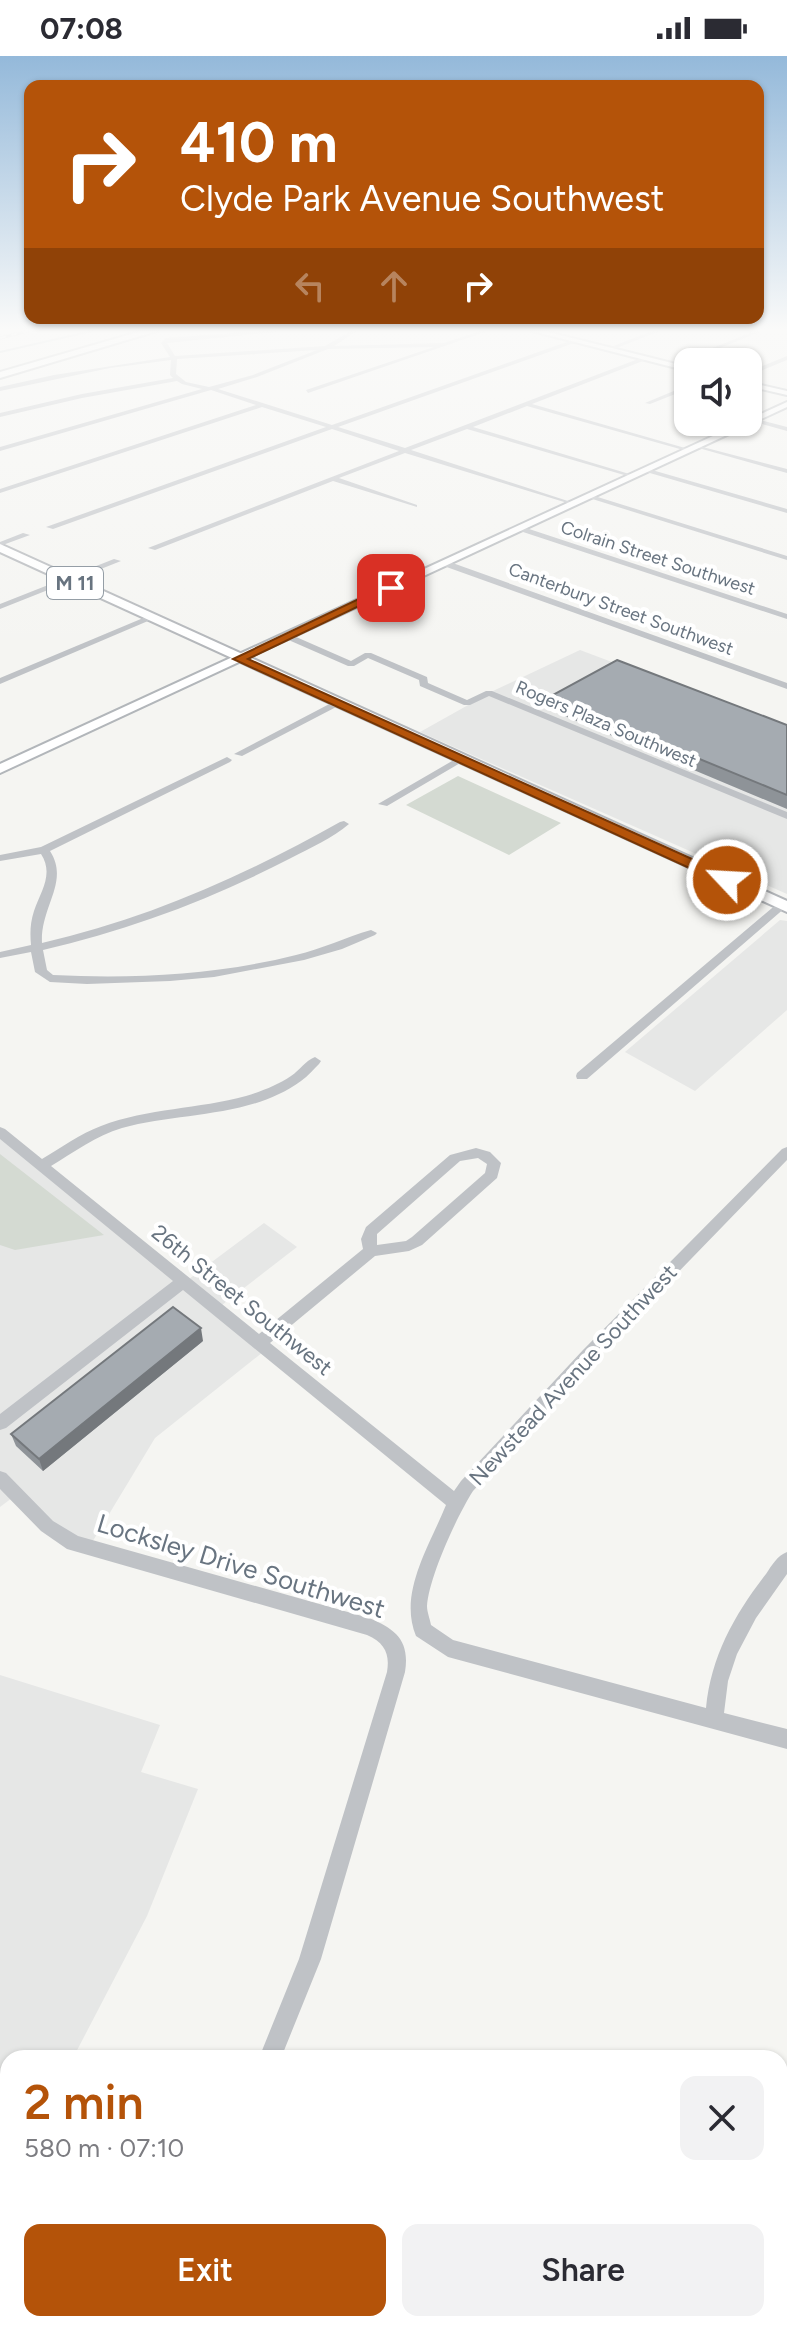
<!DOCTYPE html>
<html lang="en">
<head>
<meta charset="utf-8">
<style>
  :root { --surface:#fff; --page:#f2f2f3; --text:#2b2b33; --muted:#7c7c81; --accent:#b45309 }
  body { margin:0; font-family:Figtree,sans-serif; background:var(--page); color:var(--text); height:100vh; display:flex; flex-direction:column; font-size:30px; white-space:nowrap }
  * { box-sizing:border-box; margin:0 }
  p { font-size:26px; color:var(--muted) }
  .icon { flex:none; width:44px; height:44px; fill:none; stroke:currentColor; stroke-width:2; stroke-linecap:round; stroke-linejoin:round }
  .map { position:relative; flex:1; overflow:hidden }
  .drawer { position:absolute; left:0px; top:1994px; width:788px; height:282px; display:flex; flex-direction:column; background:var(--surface); border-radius:24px 24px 0 0; box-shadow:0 2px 6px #0004 }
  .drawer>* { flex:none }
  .top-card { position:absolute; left:24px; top:24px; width:740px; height:244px; border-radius:16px; box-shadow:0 2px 6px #0004; background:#b45309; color:#fff; overflow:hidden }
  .buttons { position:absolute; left:674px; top:292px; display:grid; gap:16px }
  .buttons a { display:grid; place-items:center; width:88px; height:88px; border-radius:16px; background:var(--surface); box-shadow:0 2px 6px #0004; font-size:40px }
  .pin { position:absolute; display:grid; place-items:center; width:68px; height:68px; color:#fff; margin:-34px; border-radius:16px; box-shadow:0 4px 12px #0006 }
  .me { position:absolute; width:88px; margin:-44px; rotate:295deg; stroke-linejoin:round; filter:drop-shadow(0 0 6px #0008) }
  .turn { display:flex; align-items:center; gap:28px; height:168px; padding:0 24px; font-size:36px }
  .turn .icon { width:104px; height:104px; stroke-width:2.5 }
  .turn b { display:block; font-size:56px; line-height:68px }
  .lanes { display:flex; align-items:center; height:76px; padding:0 24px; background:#0003; justify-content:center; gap:40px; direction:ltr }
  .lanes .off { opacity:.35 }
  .round { display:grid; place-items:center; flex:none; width:84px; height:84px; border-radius:16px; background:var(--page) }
  .summary { display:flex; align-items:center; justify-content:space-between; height:136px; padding:0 24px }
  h1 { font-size:48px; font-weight:600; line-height:60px; color:var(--accent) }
  .cta { display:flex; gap:16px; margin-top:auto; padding:16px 24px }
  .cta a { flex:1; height:92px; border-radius:16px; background:var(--accent); color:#fff; font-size:32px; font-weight:600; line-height:92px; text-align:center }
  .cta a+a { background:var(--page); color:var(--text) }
  .status { display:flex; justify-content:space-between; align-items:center; height:56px; padding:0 40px; background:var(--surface); direction:ltr }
  .status svg { height:22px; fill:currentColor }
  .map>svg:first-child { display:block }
</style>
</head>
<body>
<div class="status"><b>07:08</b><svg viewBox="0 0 49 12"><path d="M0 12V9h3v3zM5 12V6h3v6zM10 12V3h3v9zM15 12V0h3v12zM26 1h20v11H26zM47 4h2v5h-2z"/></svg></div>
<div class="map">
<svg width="787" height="2275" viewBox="0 0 787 2275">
  <rect width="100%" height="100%" fill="#f5f5f2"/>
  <path fill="#e6e7e6" d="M580 594 787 672V838L420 676 495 634Z
    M780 864 787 865V954L695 1035 625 996Z
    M0 1076 185 1226 264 1167 297 1191 218 1252 268 1292 155 1382 88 1493 16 1439 0 1451Z
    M0 1619 160 1669 141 1716 198 1733 147 1860 73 2002H8V2103L0 2115Z"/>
  <path fill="#d4dad2" d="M458 720 561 767 509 799 406 749Z
    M0 1098 104 1179 15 1194 0 1189Z"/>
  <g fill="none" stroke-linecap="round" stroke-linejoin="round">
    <path stroke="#b6c0c4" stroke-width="2" d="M0 296 92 275"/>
    <defs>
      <path id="secondary" d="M532 275H544L688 311V315Z
        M748 326 787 335V339L748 330Z
        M787 346V351L0 717V708Z"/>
      <path id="primary" d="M0 488 787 845V856L0 496Z"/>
      <path id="highway" d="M142 275H157L0 322V316Z"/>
    </defs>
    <use href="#secondary" stroke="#b2b6ba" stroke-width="4"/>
    <use href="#primary" stroke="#b3b6ba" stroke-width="4"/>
    <use href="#highway" stroke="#b2b5b8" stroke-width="4"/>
    <path fill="#bfc2c6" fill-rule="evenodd" d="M259 275H285L167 287 175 300 325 290 351 275H357L334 290 444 287 480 275H488L308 337 306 334 434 291 328 293 257 321 218 333 332 369 575 283 577 286 338 371 405 392 646 300 648 303 532 348 692 394 687 395 527 350 473 371 636 420 631 421 467 373 411 394 574 447V449L405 397 339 422 417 449V451L333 425 155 494 148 492 399 395 332 373 53 473 46 471 326 371 262 351 0 437V433L256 349 211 334 0 395V391L202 333 182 328 177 325 82 342 0 361V357L82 338 173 322 170 319 171 304 110 312 0 335V331L54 319 170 301 161 287 166 282ZM317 294 253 319 209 331 186 326 176 318 177 303Z
      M652 275H660L611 294 606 293Z
      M755 275H762L675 310 670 309Z
      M787 300V304L748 320V316Z
      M688 329V333L650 348 645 347Z
      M753 362 787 371V375L751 365Z
      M695 389 787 413V417L695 391Z
      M645 412 787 453V457L643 415Z
      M588 438 787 500V504L586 441Z
      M520 470 787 558V563L517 474 516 472Z
      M23 477 30 479 0 490V486Z
      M114 503 121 505 0 553V548Z
      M441 505H447L787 627V633L441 509Z
      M148 560 155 562 0 628V622Z
      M287 577 351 605 365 597H371L427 621 428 627 467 644 486 635H492L787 756V763L489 640 470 649H464L420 630 419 624 368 602 354 610H348L284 582V578Z
      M337 644 342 647 340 649 242 700 234 698Z
      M227 701 232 704 230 706 50 795C70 826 40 851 42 887 148 863 246 819 340 766L344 765 349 768C333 782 310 792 291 802 212 843 129 874 43 894L47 914 53 919C134 923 217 919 296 899 322 893 346 881 371 874L377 877 375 879 342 893 304 904 214 921 170 925 87 928 50 926 35 916 31 896 0 902V896L31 889C30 878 30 867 34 855 41 835 54 818 41 798L0 805V799L41 791Z
      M459 701 467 703 387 750 378 748Z
      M782 846 787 848 786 851 587 1023H577L576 1020 577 1017 778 847Z
      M315 1001 321 1005 319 1008C314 1013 308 1020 301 1025 251 1062 180 1056 122 1072 96 1080 74 1096 51 1110L259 1278 363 1193 361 1183 366 1171 450 1099 476 1092 490 1096 501 1107 497 1122 422 1189 409 1195 375 1200 270 1287 454 1435 461 1425 583 1294 782 1093 787 1091V1104L595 1302 473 1435C457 1460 429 1521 427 1550 427 1556 430 1563 431 1569L453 1584 706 1652C711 1600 735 1558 766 1518 772 1509 777 1500 787 1496V1518L756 1562 737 1598 728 1625 724 1657 787 1673V1693L448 1601 416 1580C398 1537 430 1489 446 1449L183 1234 6 1372 0 1374V1358L173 1225 0 1083V1071L5 1073 42 1103C62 1091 80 1078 101 1070 148 1052 199 1053 246 1040 262 1035 278 1029 291 1020 300 1014 305 1005 315 1001ZM478 1102 487 1108 485 1117 412 1181 406 1185 377 1189V1178L460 1105Z
      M0 1415 6 1417 53 1465 78 1480 369 1562C396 1573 410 1585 405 1616L321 1903 281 2002H259L299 1903 387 1616C390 1598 385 1587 367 1579L67 1493 41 1475 0 1433Z
      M780 2240 787 2243V2269L780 2266Z
      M130 2268H157L154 2275H127Z
      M630 2268H658L655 2275H627Z"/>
    <use href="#secondary" fill="#fff" fill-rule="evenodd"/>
    <use href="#primary" fill="#fff" fill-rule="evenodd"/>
    <use href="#highway" fill="#fff" fill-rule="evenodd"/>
    <defs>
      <path id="rail" d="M0 282 28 275"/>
    </defs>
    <use href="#rail" stroke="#9fa4a9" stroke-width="3"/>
    <use href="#rail" stroke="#fff" stroke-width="2" stroke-dasharray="6" stroke-linecap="butt"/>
  </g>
  <path fill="#8e9398" d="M549 641 787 669V753L548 653Z
    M203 1285 43 1415 16 1390 11 1378Z"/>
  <path fill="#74787c" d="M201 1272 203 1285 43 1415 39 1403Z"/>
  <path fill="#a5abb1" stroke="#74787c" stroke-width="2" d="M617 604 787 669V739L549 641Z
    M173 1251 201 1272 39 1403 11 1378Z"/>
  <linearGradient id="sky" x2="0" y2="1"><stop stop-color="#94b9da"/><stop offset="0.46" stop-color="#fafaf9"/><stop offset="1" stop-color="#fafaf9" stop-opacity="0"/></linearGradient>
  <rect width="787" height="594" fill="url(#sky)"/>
  <path fill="#b45309" stroke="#753606" stroke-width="2" d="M388 529 397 532 248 603 732 821V827H722L233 603Z"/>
  <g text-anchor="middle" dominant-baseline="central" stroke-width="8" stroke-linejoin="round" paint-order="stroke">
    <g font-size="18" fill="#687480" stroke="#fff">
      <text transform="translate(658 502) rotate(18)">Colrain Street Southwest</text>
      <text transform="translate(621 553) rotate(20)">Canterbury Street Southwest</text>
      <text transform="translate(606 668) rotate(23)">Rogers Plaza Southwest</text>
    </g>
    <rect fill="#fff" stroke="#959ea6" stroke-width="2" x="47" y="511" width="56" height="32" rx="6"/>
    <g font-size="20" font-weight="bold" fill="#687480">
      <text x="75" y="527">M 11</text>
    </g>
    <g font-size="22" fill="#687480" stroke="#fff">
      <text transform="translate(242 1244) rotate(39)">26th Street Southwest</text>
      <text transform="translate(573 1319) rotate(-47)">Newstead Avenue Southwest</text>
    </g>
    <g font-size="26" fill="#687480" stroke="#fff">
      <text transform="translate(241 1510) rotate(17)">Locksley Drive Southwest</text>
    </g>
  </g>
</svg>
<div class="buttons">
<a><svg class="icon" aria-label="sound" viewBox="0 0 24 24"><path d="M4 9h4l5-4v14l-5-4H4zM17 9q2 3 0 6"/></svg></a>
</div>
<div class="pin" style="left:391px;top:532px;background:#d93025"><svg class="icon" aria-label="arrive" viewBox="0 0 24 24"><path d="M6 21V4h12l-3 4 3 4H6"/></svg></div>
<svg class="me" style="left:727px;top:824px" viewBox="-20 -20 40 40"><circle r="17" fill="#b45309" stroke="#fff" stroke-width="3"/><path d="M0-11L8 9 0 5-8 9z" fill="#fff"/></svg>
<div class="top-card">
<div class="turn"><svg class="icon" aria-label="right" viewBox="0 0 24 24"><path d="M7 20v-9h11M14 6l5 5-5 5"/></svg><div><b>410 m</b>Clyde Park Avenue Southwest</div></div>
<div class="lanes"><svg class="icon off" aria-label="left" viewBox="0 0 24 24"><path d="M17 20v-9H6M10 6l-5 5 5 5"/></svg><svg class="icon off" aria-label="ahead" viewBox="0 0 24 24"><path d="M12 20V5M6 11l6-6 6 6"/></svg><svg class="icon" aria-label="right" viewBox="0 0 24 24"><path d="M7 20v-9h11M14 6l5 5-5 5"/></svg></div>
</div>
<section class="drawer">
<div class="summary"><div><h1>2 min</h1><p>580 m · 07:10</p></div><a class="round"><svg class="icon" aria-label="close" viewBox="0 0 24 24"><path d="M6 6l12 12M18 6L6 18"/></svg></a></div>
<div class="cta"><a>Exit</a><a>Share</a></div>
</section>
</div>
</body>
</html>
